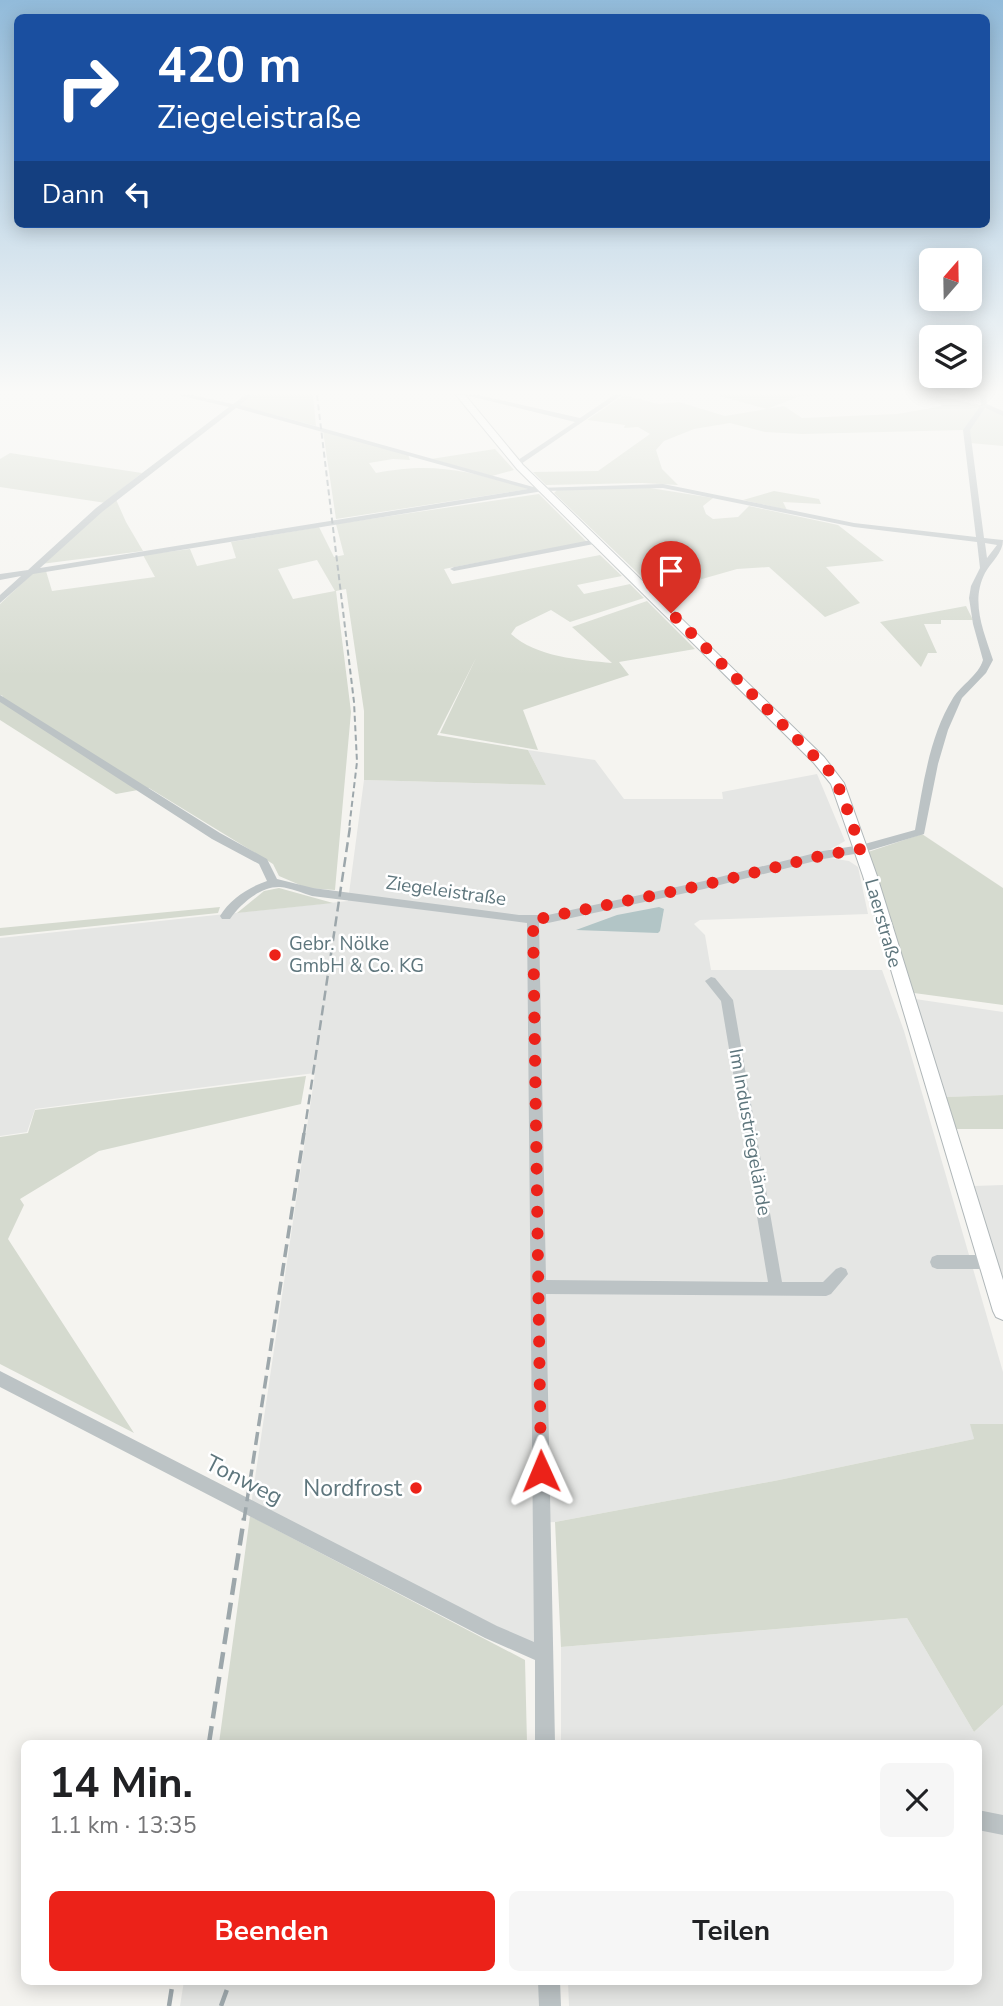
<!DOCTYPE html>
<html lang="de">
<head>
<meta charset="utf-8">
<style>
  :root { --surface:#fff; --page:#f6f6f6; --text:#202124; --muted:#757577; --accent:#ec2219 }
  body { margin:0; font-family:"Nunito Sans",sans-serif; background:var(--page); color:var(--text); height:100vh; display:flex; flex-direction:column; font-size:26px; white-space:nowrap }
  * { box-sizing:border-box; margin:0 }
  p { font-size:23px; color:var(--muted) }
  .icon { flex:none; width:38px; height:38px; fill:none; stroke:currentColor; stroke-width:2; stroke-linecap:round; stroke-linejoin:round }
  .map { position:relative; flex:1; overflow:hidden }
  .side { position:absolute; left:21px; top:1740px; width:961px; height:245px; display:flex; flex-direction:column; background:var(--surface); border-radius:10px; box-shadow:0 4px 18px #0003 }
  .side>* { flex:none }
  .hud { position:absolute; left:14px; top:14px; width:976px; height:214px; border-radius:10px; box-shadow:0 4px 18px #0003; background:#1a4fa0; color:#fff; overflow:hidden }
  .needle { width:46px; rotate:20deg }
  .controls { position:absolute; left:919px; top:248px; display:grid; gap:14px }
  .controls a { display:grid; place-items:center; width:63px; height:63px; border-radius:10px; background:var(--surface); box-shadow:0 4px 18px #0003; font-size:35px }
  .pin { position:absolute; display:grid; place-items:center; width:60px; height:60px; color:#fff; margin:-72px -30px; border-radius:50% 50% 50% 0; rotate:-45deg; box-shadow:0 0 7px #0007 }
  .pin .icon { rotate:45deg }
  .me { position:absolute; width:77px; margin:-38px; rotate:359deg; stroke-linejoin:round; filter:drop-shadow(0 0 5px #0008) }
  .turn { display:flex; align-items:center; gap:24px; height:147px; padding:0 28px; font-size:32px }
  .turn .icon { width:91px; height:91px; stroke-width:2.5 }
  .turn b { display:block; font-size:49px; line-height:60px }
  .then { display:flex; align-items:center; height:66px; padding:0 28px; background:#0003; gap:14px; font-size:26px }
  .round { display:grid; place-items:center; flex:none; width:74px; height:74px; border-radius:10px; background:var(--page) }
  .summary { display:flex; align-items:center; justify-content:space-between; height:119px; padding:0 28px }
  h1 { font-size:42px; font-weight:700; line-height:52px }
  .cta { display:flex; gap:14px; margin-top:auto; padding:14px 28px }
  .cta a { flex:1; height:80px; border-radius:10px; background:var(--accent); color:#fff; font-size:28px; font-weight:700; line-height:80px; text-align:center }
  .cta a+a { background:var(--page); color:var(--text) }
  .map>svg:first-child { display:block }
</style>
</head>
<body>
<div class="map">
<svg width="1003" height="2006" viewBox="0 0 1003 2006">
  <rect width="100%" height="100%" fill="#f5f4f0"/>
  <path fill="#e5e6e4" d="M528 750 595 760 624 799H723L722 792 817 774 845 841 829 850 830 858 849 861 858 867 868 914 700 920 694 924 705 935 711 970H882L904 1031 1003 1372V1424H971L974 1439 779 1480 555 1522 535 1523 537 1646 251 1505 315 1073 35 1109 27 1132 0 1136V938L348 901 364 780 546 785Z
    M915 999 1003 1012V1095L945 1097Z
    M1003 1185V1280L974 1186Z
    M907 1618 974 1732 1003 1705V2006H569L568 1981H978V1743H561V1647Z
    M184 1981H541L542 2006H180Z"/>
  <path fill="#d5dacf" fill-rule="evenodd" d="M252 395H313L316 426 238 405Z
    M624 395 658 404 679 402 725 416 784 406 802 418 897 414 943 406 925 395C945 395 962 403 982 405L964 430 802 434 765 432 730 423 694 429 664 441 656 450 662 469 678 485 642 483 546 485 533 472 598 471 650 434 638 427 624 428 625 425 587 420Z
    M716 395H841L800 396 767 409Z
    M984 408 1003 415V446L970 443 968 431Z
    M323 431 408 454 410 460 393 459 369 463 376 473C436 461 472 472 529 489L336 519Z
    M495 449 514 470 492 476 431 459Z
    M10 453 142 473 114 495 126 522 143 551 41 564 106 503 0 487V459Z
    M650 488 713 498 703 506 706 514 713 519 738 517 749 506 838 525 884 561 826 567 860 603 825 617 769 567 737 569 667 589 666 600 554 493 557 490Z
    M774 491 819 499 821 504 783 502 787 510 743 500Z
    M539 494 587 542 444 569 452 584 600 555 622 576 577 585 584 594 630 584 644 598 570 622 551 610 516 627 511 634C536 657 580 660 612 663L572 627 647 601 695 649 619 662 629 675 523 710 538 750 440 733 476 658 437 735 528 750 546 785 364 780V711L346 589 336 591 351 712 335 890 307 888 279 876 273 864 149 788 116 794 0 720V699L3 696 0 695V604L33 573 46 571 52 591 155 577 143 555 190 549 197 566 236 558 231 542 319 527 334 557 344 555 336 524ZM317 560 335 591 293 599 278 569Z
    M966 606 973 620H941V624H924L937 653H928L921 667 880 622Z
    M922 834 1003 888V1005L914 993 868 852Z
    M279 888 333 903 237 913 264 891Z
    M220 907 218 913 0 936V928Z
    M306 1076 301 1104 99 1151 20 1199 24 1205 8 1239 134 1433 0 1364V1137L28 1133 35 1110Z
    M1003 1095V1129H956L945 1097Z
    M970 1424H1003V1705L974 1732 907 1618 561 1647 555 1522 779 1480 974 1439Z
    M250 1516 525 1660 527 1743H219Z"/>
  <path fill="#b2c5c6" d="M659 907 664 909 660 931 658 933 576 930 617 915Z"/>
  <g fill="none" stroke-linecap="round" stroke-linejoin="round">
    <defs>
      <path id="major" d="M456 395H465L523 465 824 757 844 783 877 876 1003 1280V1320L996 1317 993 1311 863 876 831 784 814 763 517 469Z"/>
    </defs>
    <use href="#major" stroke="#b0b7b9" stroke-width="2"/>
    <path fill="#bcc3c5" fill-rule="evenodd" d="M178 395H192L233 404 245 395H252L240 405 537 488 663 484 854 523 976 537 963 430 981 405 980 395H986L987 404 1003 411V416L985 408 970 430 984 538 1003 540C1003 553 991 562 985 573 970 602 984 632 993 660L986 673 962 698 948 730 938 764 924 834 861 853 823 859 704 889 548 923H539L546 1280 768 1282 721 1001 705 981 711 977 715 978 733 1000 782 1282H823L836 1269 841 1267 846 1269 848 1274 831 1294 826 1296 546 1294 555 1743H535V1660L485 1638 0 1387V1371L497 1626 534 1642 527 923 312 896C302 893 291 888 280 887 261 886 240 904 230 919H222L220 916C230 899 249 887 267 881L259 864 212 839 0 702V695L220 833 267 859 277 879 313 888 519 915H548L704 881 823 851 861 845 915 830C923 786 929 737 953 698 962 684 978 676 983 660L973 624 969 598 971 586 980 568 977 542 854 527 663 488 543 491 33 574 0 603V595L21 576 0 580V574L28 570 96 508 229 407ZM236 408 528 489 40 568 102 512ZM985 543 997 545 987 558Z
      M465 395H478L580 418 614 395H622L518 466 514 464 515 462 575 422Z
      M596 539 600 541 599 543 454 571 450 569 454 567Z
      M937 1255H988L993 1257 995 1262 993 1267 988 1269H937L932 1267 930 1262 932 1257Z
      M978 1810 1003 1815V1835L978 1830Z
      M538 1981H560L561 2006H539Z"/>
    <use href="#major" fill="#fff" fill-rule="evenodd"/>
    <path stroke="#9da7ab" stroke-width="2" stroke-dasharray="6 3.5" stroke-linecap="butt" d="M317 395 354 702 357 762 349 829"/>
    <path stroke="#9da7ab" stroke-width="2.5" stroke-dasharray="10 5" stroke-linecap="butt" d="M304 1134 350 827"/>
    <path stroke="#9da7ab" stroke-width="3.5" stroke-dasharray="13 6" stroke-linecap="butt" d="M244 1520 304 1133"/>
    <path stroke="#9da7ab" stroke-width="4.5" stroke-dasharray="17 8" stroke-linecap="butt" d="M209 1743 244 1518
      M169 2006 173 1981
      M221 2006 230 1981"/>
  </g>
  <linearGradient id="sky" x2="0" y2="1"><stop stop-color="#92bbda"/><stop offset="0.58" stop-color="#fafaf8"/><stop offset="1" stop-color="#fafaf8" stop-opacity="0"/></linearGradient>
  <rect width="1003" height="676" fill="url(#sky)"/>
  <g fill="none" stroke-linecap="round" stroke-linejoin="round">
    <path stroke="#ec2219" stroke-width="12" stroke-dasharray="0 21.6" d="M541 1471 533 920 704 885 824 855 861 849 841 792 829 771 671 613"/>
  </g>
  <g fill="#ec2219" stroke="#fff" stroke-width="2.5">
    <circle cx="275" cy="955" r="7"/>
    <circle cx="416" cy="1488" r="7"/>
  </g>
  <g text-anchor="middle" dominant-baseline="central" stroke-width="5" stroke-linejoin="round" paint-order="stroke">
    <g font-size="19" fill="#5e767d" stroke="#fff">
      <text transform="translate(446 891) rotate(8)">Ziegeleistraße</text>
      <text transform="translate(883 923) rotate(74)">Laerstraße</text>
      <text transform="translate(750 1132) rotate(80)">Im Industriegelände</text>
    </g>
    <g font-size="19" fill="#5e767d" stroke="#fff" text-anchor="start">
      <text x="289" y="944">Gebr. Nölke<tspan x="289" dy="22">GmbH &amp; Co. KG</tspan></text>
    </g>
    <g font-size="23" fill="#5e767d" stroke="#fff">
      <text transform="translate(244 1480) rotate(27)">Tonweg</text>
    </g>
    <g font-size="23" fill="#5e767d" stroke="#fff" text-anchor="end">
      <text x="402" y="1488">Nordfrost</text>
    </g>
  </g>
</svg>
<div class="controls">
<a><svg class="needle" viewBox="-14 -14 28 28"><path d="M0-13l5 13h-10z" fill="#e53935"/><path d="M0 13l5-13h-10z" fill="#757577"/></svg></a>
<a><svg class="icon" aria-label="layers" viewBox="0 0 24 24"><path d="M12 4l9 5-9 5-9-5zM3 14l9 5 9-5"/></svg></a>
</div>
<div class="pin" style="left:671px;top:613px;background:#d93025"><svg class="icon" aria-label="arrive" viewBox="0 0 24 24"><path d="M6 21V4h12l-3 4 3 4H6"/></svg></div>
<svg class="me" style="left:541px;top:1471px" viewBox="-20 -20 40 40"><path d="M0-17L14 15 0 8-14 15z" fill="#ec2219" stroke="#fff" stroke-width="4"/></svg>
<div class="hud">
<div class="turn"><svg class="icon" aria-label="right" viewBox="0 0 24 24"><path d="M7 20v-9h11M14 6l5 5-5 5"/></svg><div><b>420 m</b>Ziegeleistraße</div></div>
<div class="then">Dann<svg class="icon" aria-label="left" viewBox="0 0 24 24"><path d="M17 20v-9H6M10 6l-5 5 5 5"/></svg></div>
</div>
<section class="side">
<div class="summary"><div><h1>14 Min.</h1><p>1.1 km · 13:35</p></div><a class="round"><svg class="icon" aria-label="close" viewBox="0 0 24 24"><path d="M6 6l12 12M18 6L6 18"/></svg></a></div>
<div class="cta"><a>Beenden</a><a>Teilen</a></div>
</section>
</div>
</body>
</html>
